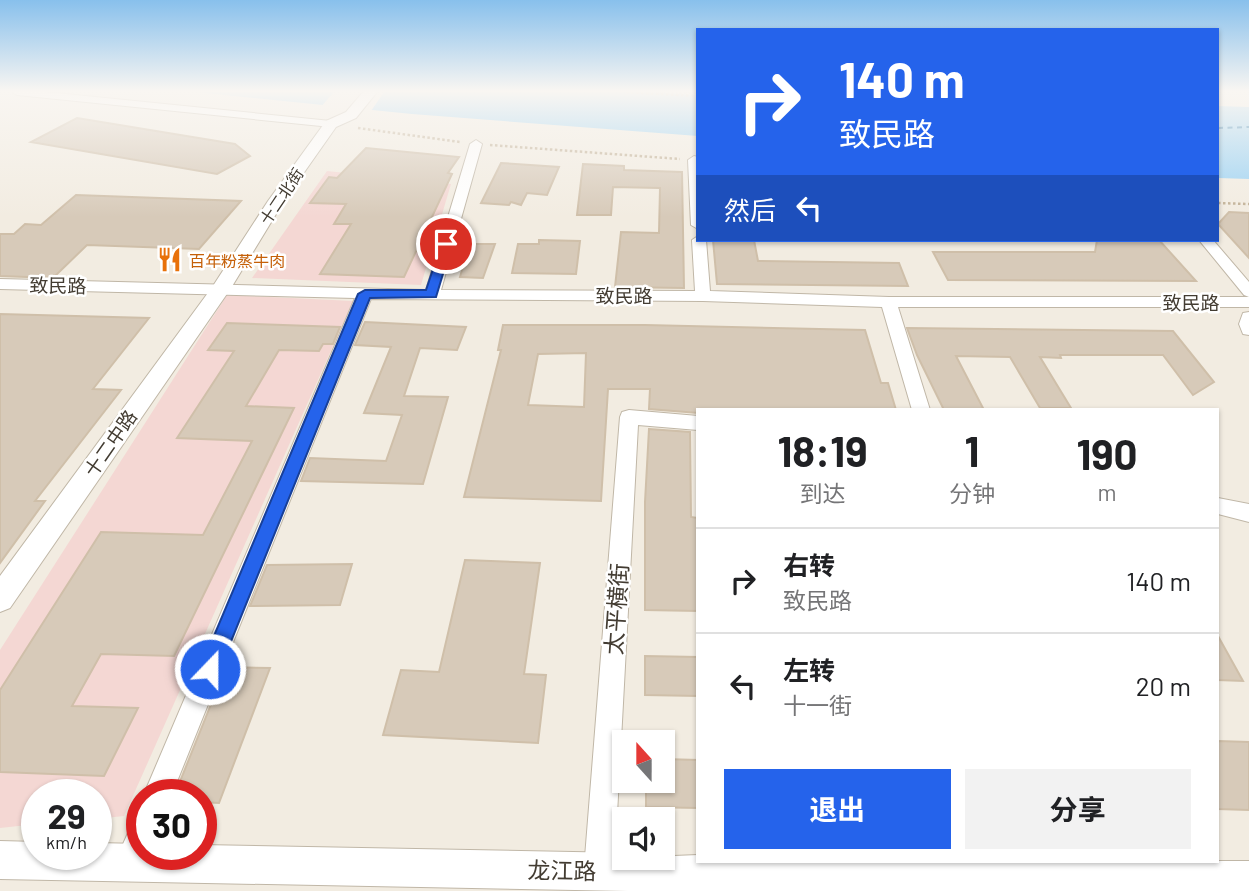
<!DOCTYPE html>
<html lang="zh">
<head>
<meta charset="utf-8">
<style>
  :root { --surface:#fff; --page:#f2f2f2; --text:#202124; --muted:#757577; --line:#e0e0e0; --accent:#2563eb }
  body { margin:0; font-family:Barlow,"Noto Sans SC",sans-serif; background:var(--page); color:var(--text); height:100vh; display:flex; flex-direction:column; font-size:26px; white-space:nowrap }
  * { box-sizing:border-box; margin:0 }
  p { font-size:23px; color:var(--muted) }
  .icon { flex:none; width:38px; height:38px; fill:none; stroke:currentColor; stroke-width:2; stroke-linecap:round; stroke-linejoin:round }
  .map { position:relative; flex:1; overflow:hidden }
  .drawer { position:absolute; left:696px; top:408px; width:523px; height:455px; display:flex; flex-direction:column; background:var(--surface); border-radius:0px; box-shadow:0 2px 5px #0004 }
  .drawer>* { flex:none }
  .guide { position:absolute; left:696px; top:28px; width:523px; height:214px; border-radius:0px; box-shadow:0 2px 5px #0004; background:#2563eb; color:#fff; overflow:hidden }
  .needle { width:46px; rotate:339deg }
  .buttons { position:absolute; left:612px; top:730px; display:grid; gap:14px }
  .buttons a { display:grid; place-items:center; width:63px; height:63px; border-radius:0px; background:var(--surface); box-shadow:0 2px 5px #0004; font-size:35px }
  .speed { position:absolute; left:21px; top:779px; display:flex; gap:14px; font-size:35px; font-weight:700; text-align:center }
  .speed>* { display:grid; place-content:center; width:91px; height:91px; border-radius:50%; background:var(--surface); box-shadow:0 2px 5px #0004; line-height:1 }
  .speed small { font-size:18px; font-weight:400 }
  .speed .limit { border:10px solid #d22; background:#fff; color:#111 }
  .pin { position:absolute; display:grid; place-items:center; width:60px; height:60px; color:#fff; margin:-30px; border:4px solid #fff; border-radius:50%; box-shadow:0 2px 7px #0007 }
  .me { position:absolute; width:77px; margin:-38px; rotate:22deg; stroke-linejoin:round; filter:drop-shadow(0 0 5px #0008) }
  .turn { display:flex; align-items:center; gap:24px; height:147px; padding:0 28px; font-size:32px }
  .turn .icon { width:91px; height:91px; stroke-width:2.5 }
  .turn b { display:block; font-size:49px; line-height:60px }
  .then { display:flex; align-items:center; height:66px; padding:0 28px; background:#0003; gap:14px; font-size:26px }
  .eta { display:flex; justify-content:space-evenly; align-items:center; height:119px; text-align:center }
  .eta b { font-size:42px; font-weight:700; line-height:49px }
  .primary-button { display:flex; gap:14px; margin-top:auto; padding:14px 28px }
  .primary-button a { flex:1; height:80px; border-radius:0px; background:var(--accent); color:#fff; font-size:28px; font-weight:700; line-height:80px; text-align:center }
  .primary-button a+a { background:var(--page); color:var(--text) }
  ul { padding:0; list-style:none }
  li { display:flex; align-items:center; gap:21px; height:105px; padding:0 28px; border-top:2px solid var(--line) }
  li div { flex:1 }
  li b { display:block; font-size:26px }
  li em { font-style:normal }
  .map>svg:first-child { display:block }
</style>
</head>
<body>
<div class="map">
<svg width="1249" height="891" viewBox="0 0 1249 891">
  <rect width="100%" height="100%" fill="#f2ece1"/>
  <path fill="#f4d7d3" d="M327 171 451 184 421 285 252 278Z
    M227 295 353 301 124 816 96 819V794H37V824L0 828V650Z"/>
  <path fill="#99d1f3" d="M195 92H646L698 95V136L412 114Z
    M1218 106 1249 107V179L1218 178Z"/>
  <path fill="#f2ece1" d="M334 92H384L369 114 319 109Z"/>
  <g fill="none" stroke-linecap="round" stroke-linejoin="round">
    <path stroke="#287cb2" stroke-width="2" stroke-dasharray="5 4.5" stroke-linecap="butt" d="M1218 128 1249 127"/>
  </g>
  <path fill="#d7cab9" stroke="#cfbfa9" stroke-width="2" fill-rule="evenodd" d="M77 118 235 144 250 156 217 174 31 142Z
    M366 148 459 157 448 173 452 174 404 277 320 274 351 224H334L346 204 310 203 329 177 337 178Z
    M501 163 559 167 547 195 527 193 521 205 511 202 509 205 481 203Z
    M583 164 624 166V170L682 172 684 288 615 287 621 232 659 233 660 188 613 187 611 215H577Z
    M76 195 241 201 199 249 87 245 53 278 0 276V234H14L25 224 41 225Z
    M1229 212 1249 213V258L1218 224Z
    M539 240 580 241 576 274 512 273 518 244H539Z
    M713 240H754L758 261 899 263 908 286 717 284Z
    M1097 240H1159L1196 281 948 280 933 252H1095Z
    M470 244H495L483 278 460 277Z
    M0 314 149 318 93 389 121 390 35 501H45L0 563Z
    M365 322 466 327 457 350 420 348 404 396 448 397 423 484 301 481 310 458 386 461 402 415 364 413 391 347 355 345Z
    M227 323 340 327 333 344H323L319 351 279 350 246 406 294 408 174 656 101 654 72 706 138 708 104 776 0 772V690L101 532 203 535 252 441 177 438 234 351 208 350Z
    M503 325H645L865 330 881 383H888L896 410H698V413L649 409 650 389H608L601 501 464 497 501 350H498ZM586 353 584 407 528 405 538 354Z
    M907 328 1173 331 1214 382 1193 395 1163 355H1060L1061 358 1040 357 1071 408H1040L1010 357 956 356 984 410H944L917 355Z
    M649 429 690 432 691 517 698 518V611L645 610V502Z
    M465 560 540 563 524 674 546 675 538 743 383 735 401 670 439 672Z
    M352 564 340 605 250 606 267 565Z
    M1218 636 1243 681 1218 680Z
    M645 656 698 657V696L645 695Z
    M226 667 270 668 219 803 201 802V794H175Z
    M1218 741 1249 742V810L1218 809Z
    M663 759 698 760V808L646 807V780H663Z"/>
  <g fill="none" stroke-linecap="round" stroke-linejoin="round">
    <defs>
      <path id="minor" d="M12 92H46L331 121 337 124 331 127 17 95Z
        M476 140 482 144 441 290 695 291 692 240 698 236V240H706L710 291 889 297H1249V307H898L930 410H912L882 307 703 301 371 299 172 794H144L355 298 0 289V279L426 290 470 144Z
        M694 156 698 157V229L691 225 688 160Z
        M1199 240H1213L1249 282V297L1244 295Z
        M1249 312V335L1243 334 1239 324 1243 313Z
        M629 410 698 416V430L638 425 614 870 609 880 599 885 589 880 584 870 620 417 622 412Z
        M1218 498 1249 504V522L1218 514Z
        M142 820V854H148L140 872 130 877 120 872 115 862 132 824Z"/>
      <path id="tertiary" d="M363 92H377L356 118 336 127 284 201 231 288 10 608 0 612V576L213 286 268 201 326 121 346 112Z
        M0 841 37 842V854H96V843L142 844V854H201V845L625 853V858L698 855V861H1249V891H628L0 879Z"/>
    </defs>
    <use href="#minor" stroke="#c0b7a7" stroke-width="2"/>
    <use href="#tertiary" stroke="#c0b7a7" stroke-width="2"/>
    <path stroke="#c0af94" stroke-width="2.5" stroke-dasharray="2.5 2.5" stroke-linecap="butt" d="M626 92 698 96
      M679 92 698 93
      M358 128 460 142
      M490 145 680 159
      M1218 203 1249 204"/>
    <use href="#minor" fill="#fff" fill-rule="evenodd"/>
    <use href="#tertiary" fill="#fff" fill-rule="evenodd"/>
  </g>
  <linearGradient id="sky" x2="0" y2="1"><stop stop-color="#88c0ec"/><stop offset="0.42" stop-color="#f9f6f2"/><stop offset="1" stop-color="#f9f6f2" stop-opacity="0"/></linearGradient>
  <rect width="1249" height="217" fill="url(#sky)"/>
  <path fill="#2563eb" stroke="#184099" stroke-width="2" d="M442 242 452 244 436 297 370 298 217 676 210 679 203 676 200 669 358 294 365 290H426Z"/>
  <defs>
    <symbol id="restaurant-bare" viewBox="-9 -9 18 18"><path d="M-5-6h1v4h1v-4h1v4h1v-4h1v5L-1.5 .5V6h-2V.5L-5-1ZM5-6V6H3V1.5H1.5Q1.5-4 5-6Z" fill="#e8710a" stroke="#fff" stroke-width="2.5" paint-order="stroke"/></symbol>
  </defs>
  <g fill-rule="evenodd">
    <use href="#restaurant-bare" x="152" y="242" width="35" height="35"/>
  </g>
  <g text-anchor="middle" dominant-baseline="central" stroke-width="5" stroke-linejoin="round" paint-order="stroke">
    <g font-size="16" fill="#433c32" stroke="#fff">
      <text transform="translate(281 196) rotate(-56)">十二北街</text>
    </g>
    <g font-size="16" fill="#c56008" stroke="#fff" text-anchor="start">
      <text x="189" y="260">百年粉蒸牛肉</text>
    </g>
    <g font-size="19" fill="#433c32" stroke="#fff">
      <text transform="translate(58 285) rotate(1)">致民路</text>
      <text x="624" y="295">致民路</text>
      <text x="1191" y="302">致民路</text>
      <text transform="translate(110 443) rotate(-55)">十二中路</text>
    </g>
    <g font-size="23" fill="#433c32" stroke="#fff">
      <text transform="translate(616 609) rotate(-86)">太平横街</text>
      <text transform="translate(562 870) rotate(1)">龙江路</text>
    </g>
  </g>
</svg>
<div class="buttons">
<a><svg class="needle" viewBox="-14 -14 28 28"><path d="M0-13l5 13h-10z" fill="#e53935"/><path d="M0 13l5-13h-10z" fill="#757577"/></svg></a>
<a><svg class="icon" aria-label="sound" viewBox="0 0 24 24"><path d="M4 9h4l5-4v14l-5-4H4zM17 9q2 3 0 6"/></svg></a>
</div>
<div class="speed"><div>29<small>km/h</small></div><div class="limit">30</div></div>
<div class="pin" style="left:446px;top:244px;background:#d93025"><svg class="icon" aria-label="arrive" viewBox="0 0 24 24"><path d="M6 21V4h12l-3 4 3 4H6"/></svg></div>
<svg class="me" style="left:210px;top:669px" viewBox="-20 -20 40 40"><circle r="17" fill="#2563eb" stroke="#fff" stroke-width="3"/><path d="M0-11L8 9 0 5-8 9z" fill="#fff"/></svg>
<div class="guide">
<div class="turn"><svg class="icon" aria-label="right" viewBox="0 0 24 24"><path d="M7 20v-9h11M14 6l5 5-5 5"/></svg><div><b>140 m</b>致民路</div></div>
<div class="then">然后<svg class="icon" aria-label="left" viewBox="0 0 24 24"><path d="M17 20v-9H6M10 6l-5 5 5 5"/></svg></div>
</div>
<section class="drawer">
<div class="eta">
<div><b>18:19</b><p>到达</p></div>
<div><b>1</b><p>分钟</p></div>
<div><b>190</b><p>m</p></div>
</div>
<ul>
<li><svg class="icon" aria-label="right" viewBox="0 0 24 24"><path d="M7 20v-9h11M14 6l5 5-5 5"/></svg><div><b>右转</b><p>致民路</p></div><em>140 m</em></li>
<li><svg class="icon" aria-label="left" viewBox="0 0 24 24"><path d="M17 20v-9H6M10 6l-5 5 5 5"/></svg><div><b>左转</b><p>十一街</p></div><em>20 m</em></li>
</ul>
<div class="primary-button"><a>退出</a><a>分享</a></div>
</section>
</div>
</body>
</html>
